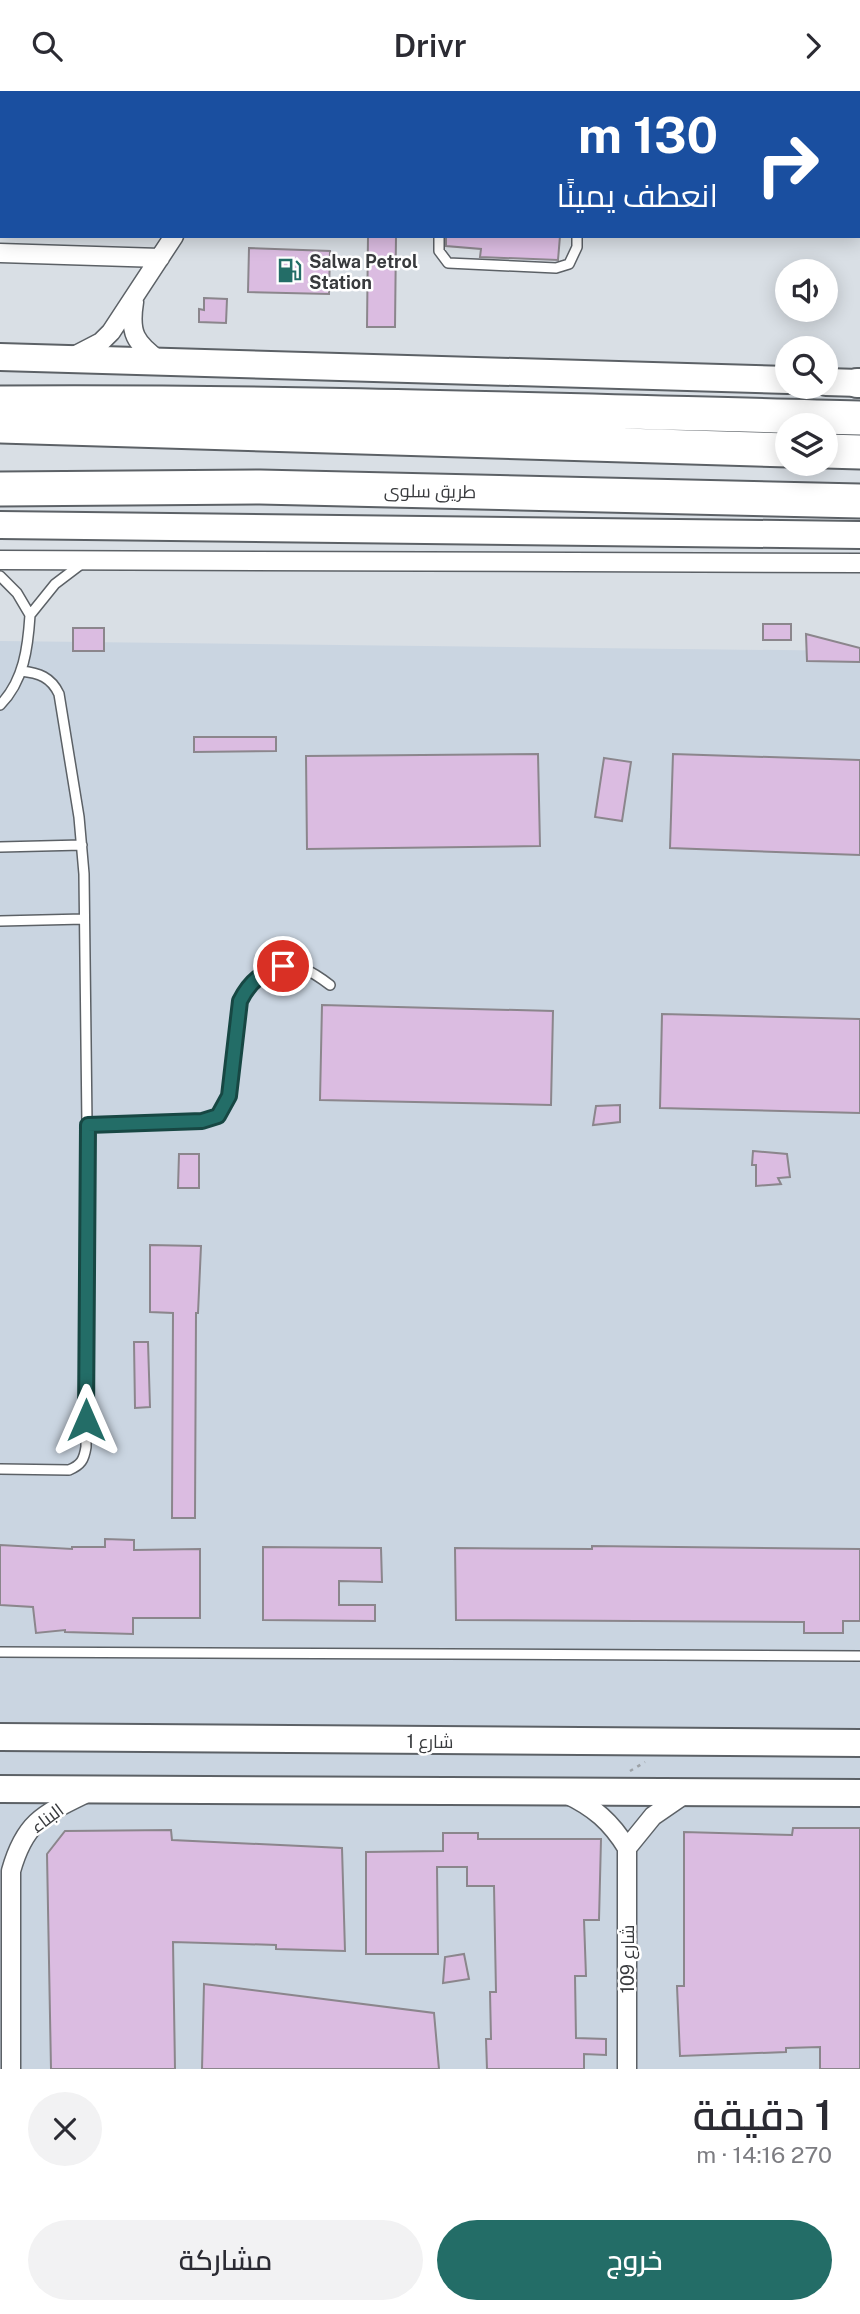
<!DOCTYPE html>
<html lang="ar">
<head>
<meta charset="utf-8">
<style>
  :root { --surface:#fff; --page:#f2f2f3; --text:#2b2b33; --muted:#7c7c81; --accent:#236d67 }
  body { margin:0; font-family:"Public Sans",Cairo,sans-serif; background:var(--page); color:var(--text); direction:rtl; height:100vh; display:flex; flex-direction:column; font-size:26px; white-space:nowrap }
  * { box-sizing:border-box; margin:0 }
  p { font-size:23px; color:var(--muted) }
  .icon { flex:none; width:38px; height:38px; fill:none; stroke:currentColor; stroke-width:2; stroke-linecap:round; stroke-linejoin:round }
  .map { position:relative; height:1978px; overflow:hidden; direction:ltr }
  .details { display:flex; flex-direction:column; background:var(--surface); flex:1 }
  .details>* { flex:none }
  .hud { position:absolute; left:0px; top:0px; width:861px; height:147px; box-shadow:0 4px 18px #0003; direction:rtl; background:#1a4fa0; color:#fff; overflow:hidden }
  .controls { position:absolute; left:775px; top:168px; display:grid; gap:14px }
  .controls a { display:grid; place-items:center; width:63px; height:63px; border-radius:50%; background:var(--surface); box-shadow:0 4px 18px #0003; font-size:35px }
  .pin { position:absolute; display:grid; place-items:center; width:60px; height:60px; color:#fff; margin:-30px; border:4px solid #fff; border-radius:50%; box-shadow:0 2px 7px #0007 }
  .me { position:absolute; width:77px; margin:-38px; rotate:0deg; stroke-linejoin:round; filter:drop-shadow(0 0 5px #0008) }
  .turn { display:flex; align-items:center; gap:24px; height:147px; padding:0 28px; font-size:32px }
  .turn .icon { width:91px; height:91px; stroke-width:2.5 }
  .turn b { display:block; font-size:49px; line-height:60px }
  .round { display:grid; place-items:center; flex:none; width:74px; height:74px; border-radius:37px; background:var(--page) }
  .overview { display:flex; align-items:center; justify-content:space-between; height:119px; padding:0 28px }
  h1 { font-size:42px; font-weight:600; line-height:52px }
  .button { display:flex; gap:14px; margin-top:auto; padding:14px 28px }
  .button a { flex:1; height:80px; border-radius:42px; background:var(--accent); color:#fff; font-size:28px; font-weight:600; line-height:80px; text-align:center }
  .button a+a { background:var(--page); color:var(--text) }
  header { display:flex; justify-content:space-between; align-items:center; height:91px; padding:0 28px; background:var(--surface); font-size:32px; font-weight:600 }
  .map>svg:first-child { display:block }
</style>
</head>
<body>
<header><svg class="icon" aria-label="forward" viewBox="0 0 24 24"><path d="M9 5l7 7-7 7"/></svg>Drivr<svg class="icon" aria-label="search" viewBox="0 0 24 24"><circle cx="10" cy="10" r="6"/><path d="M15 15l6 6"/></svg></header>
<div class="map">
<svg width="860" height="1978" viewBox="0 0 860 1978">
  <rect width="100%" height="100%" fill="#d9dfe5"/>
  <path fill="#cad5e1" d="M0 550 860 560V1978H0Z"/>
  <path fill="#dbbce1" stroke="#8b868c" stroke-width="2" d="M368 145H396L395 236H367Z
    M446 145H560L558 169 480 166 481 158 446 155Z
    M249 157 330 160 329 203 248 201Z
    M204 207 227 208 226 232 199 231V218L204 219Z
    M763 533H791V549H763Z
    M73 537H104V560H73Z
    M806 543 860 557V571L807 570Z
    M194 646H276V660L194 661Z
    M538 663 540 755 307 758 306 665Z
    M673 663 860 669V764L670 757Z
    M604 667 631 671 622 730 595 726Z
    M322 914 553 920 551 1014 320 1009Z
    M662 923 860 928V1022L660 1017Z
    M620 1014V1031L593 1034 596 1015Z
    M753 1060 787 1063 790 1086 778 1087 781 1093 756 1095V1074H752Z
    M179 1063H199V1097H178Z
    M150 1154 201 1155 198 1222H196L195 1427H172L173 1222 150 1221Z
    M134 1251H148L150 1316 135 1317Z
    M105 1448 134 1449V1459L200 1458V1527H133V1543L65 1541V1539L36 1542 33 1516 0 1514V1454L72 1458V1456H105Z
    M592 1455 860 1458V1530H843V1542H804V1531H799L456 1529 455 1457 592 1458Z
    M263 1456 381 1457 382 1491 339 1490V1514H375V1530L263 1529Z
    M793 1737H860V1978H820V1956L786 1957V1961L680 1965 677 1895H684V1741L792 1744Z
    M171 1739 172 1749 342 1757 345 1860 276 1858V1854L173 1851 175 1978H51L47 1763 65 1740Z
    M443 1742H478V1748H601L599 1829H584L586 1885H575L576 1947 606 1948V1964L584 1963V1978H487L486 1948H491L490 1901H496L494 1795H467V1776H437L438 1863H366V1761L443 1760Z
    M464 1863 469 1888 443 1892 445 1866Z
    M204 1893 434 1922 439 1978H202Z"/>
  <g fill="none" stroke-linecap="round" stroke-linejoin="round">
    <defs>
      <path id="lane" d="M439 145V160L448 172 556 177 569 173 577 156V145
        M0 485 17 502 30 524C28 556 24 590 0 614
        M30 524 55 493 84 471
        M0 756 82 754
        M0 830 84 828
        M87 1034 202 1030 218 1025C251 985 211 895 276 877 298 871 313 881 330 894
        M0 1378 69 1379C81 1374 84 1369 86 1356L87 1034 84 783 79 726 59 603C51 586 39 582 21 580
        M0 1561 860 1565"/>
      <path id="street" d="M427 0 438 2
        M266 2 269 0
        M704 2V0
        M728 2V0
        M859 79H860
        M0 162 160 167
        M134 211C129 242 135 252 160 270
        M72 266 101 251 111 241 174 145
        M0 469 860 472
        M566 1703C594 1716 611 1731 627 1757V1978
        M627 1757 653 1725 685 1703
        M11 1978V1780C25 1730 44 1723 89 1701"/>
      <path id="secondary" d="M0 266 788 289
        M826 291 860 292
        M0 434 860 444
        M0 1646 860 1652
        M0 1698 860 1702"/>
      <path id="primary" d="M857 292H860"/>
      <path id="highway" d="M0 312C287 310 573 320 860 327
        M0 335 788 359
        M826 360 860 361
        M0 398 260 396 860 410"/>
    </defs>
    <use href="#lane" stroke="#5c6166" stroke-width="12"/>
    <use href="#street" stroke="#5c6166" stroke-width="21"/>
    <use href="#secondary" stroke="#5c6166" stroke-width="30"/>
    <use href="#primary" stroke="#5c6166" stroke-width="32"/>
    <use href="#highway" stroke="#5c6166" stroke-width="37"/>
    <path stroke="#9da2a7" stroke-width="2.5" stroke-dasharray="3.5 5" stroke-linecap="butt" d="M630 1680 645 1671"/>
    <use href="#lane" stroke="#fff" stroke-width="9"/>
    <use href="#street" stroke="#fff" stroke-width="18"/>
    <use href="#secondary" stroke="#fff" stroke-width="26"/>
    <use href="#primary" stroke="#fff" stroke-width="28"/>
    <use href="#highway" stroke="#fff" stroke-width="33"/>
  </g>
  <g fill="none" stroke-linecap="round" stroke-linejoin="round">
    <defs>
      <path id="route" d="M86 1329 88 1034 202 1030 218 1025 229 1005 240 910C250 890 262 881 283 875"/>
    </defs>
    <use href="#route" stroke="#174743" stroke-width="18"/>
    <use href="#route" stroke="#236d67" stroke-width="12"/>
  </g>
  <defs>
    <symbol id="fuel-bare" viewBox="-9 -9 18 18"><path d="M-5.5-6h7V0h2V4h1.3V-2.5L3-4.5l.8-.8L6-3V5H2.5V1h-1V6h-7ZM-4.2-4.7v3.2H.2V-4.7Z" fill="#236d67" stroke="#fff" stroke-width="2.5" paint-order="stroke"/></symbol>
  </defs>
  <g fill-rule="evenodd">
    <use href="#fuel-bare" x="272" y="162" width="35" height="35"/>
  </g>
  <g text-anchor="middle" dominant-baseline="central" stroke-width="5" stroke-linejoin="round" paint-order="stroke">
    <g font-size="18" font-weight="bold" fill="#393b3e" stroke="#fff" text-anchor="start">
      <text x="309" y="170">Salwa Petrol<tspan x="309" dy="21">Station</tspan></text>
    </g>
    <g font-size="18" fill="#393b3e" stroke="#fff">
      <text transform="translate(430 400) rotate(1)">طريق سلوى</text>
      <text x="430" y="1650">شارع 1</text>
      <text transform="translate(47 1727) rotate(-37)">البناء</text>
      <text transform="translate(627 1868) rotate(-90)">شارع 109</text>
    </g>
  </g>
</svg>
<div class="controls">
<a><svg class="icon" aria-label="sound" viewBox="0 0 24 24"><path d="M4 9h4l5-4v14l-5-4H4zM17 9q2 3 0 6"/></svg></a>
<a><svg class="icon" aria-label="search" viewBox="0 0 24 24"><circle cx="10" cy="10" r="6"/><path d="M15 15l6 6"/></svg></a>
<a><svg class="icon" aria-label="layers" viewBox="0 0 24 24"><path d="M12 4l9 5-9 5-9-5zM3 14l9 5 9-5"/></svg></a>
</div>
<div class="pin" style="left:283px;top:875px;background:#d93025"><svg class="icon" aria-label="arrive" viewBox="0 0 24 24"><path d="M6 21V4h12l-3 4 3 4H6"/></svg></div>
<svg class="me" style="left:86px;top:1329px" viewBox="-20 -20 40 40"><path d="M0-17L14 15 0 8-14 15z" fill="#236d67" stroke="#fff" stroke-width="4"/></svg>
<div class="hud">
<div class="turn"><svg class="icon" aria-label="right" viewBox="0 0 24 24"><path d="M7 20v-9h11M14 6l5 5-5 5"/></svg><div><b>130 m</b>انعطف يمينًا</div></div>
</div>
</div>
<section class="details">
<div class="overview"><div><h1>1 دقيقة</h1><p>270 m · 14:16</p></div><a class="round"><svg class="icon" aria-label="close" viewBox="0 0 24 24"><path d="M6 6l12 12M18 6L6 18"/></svg></a></div>
<div class="button"><a>خروج</a><a>مشاركة</a></div>
</section>
</body>
</html>
